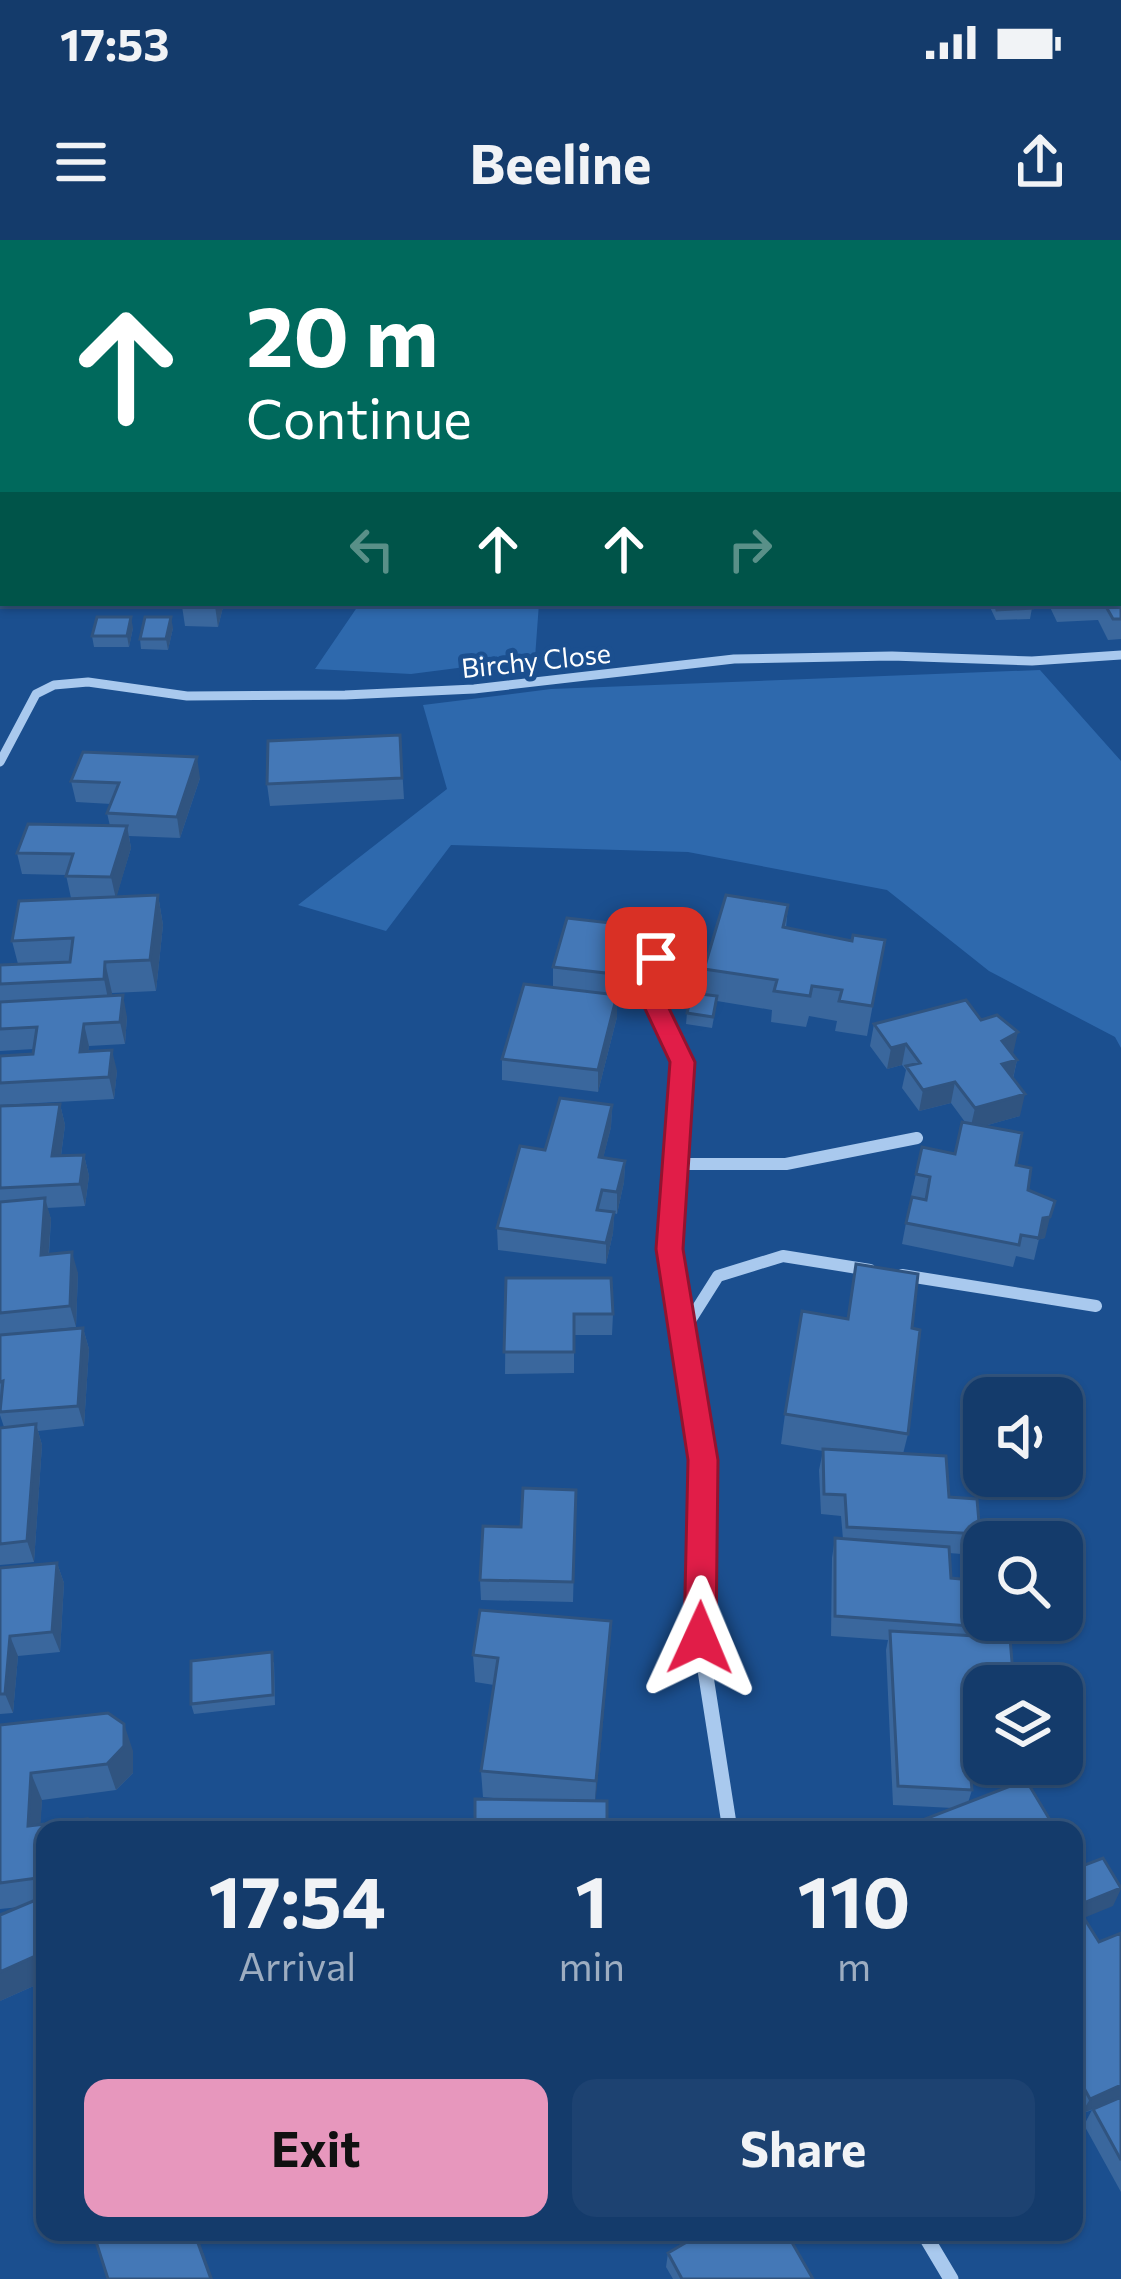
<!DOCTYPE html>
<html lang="en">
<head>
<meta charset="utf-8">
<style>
  :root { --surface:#143b6b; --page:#1d4271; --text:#f1f3f6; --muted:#9dadc1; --line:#33557e; --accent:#e797bd }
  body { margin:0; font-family:Commissioner,sans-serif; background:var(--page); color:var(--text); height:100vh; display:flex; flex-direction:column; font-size:45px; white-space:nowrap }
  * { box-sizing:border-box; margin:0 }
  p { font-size:39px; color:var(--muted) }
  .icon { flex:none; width:66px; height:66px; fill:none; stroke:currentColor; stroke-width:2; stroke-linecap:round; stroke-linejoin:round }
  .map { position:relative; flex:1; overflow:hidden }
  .side { position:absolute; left:36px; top:1581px; width:1047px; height:420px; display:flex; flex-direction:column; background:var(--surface); border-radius:24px; box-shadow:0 3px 9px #0004,0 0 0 3px var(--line) }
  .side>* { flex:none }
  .banner { position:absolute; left:0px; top:0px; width:1122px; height:366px; box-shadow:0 3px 9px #0004,0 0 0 3px var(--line); background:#00695c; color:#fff; overflow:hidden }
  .fabs { position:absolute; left:963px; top:1137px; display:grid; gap:24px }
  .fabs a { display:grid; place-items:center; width:120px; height:120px; border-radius:24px; background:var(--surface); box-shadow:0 3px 9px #0004,0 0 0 3px var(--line); font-size:60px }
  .pin { position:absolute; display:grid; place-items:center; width:102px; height:102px; color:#fff; margin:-51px; border-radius:24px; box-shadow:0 6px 18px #0006 }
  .me { position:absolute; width:132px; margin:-66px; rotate:1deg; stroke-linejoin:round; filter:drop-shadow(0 0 9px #0008) }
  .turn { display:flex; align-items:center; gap:42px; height:252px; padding:0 48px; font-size:54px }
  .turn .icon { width:156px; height:156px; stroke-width:2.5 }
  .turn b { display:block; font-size:84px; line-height:102px }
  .lanes { display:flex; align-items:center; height:114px; padding:0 48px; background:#0003; justify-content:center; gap:60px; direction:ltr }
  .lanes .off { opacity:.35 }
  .eta { display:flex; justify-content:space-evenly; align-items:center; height:204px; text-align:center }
  .eta b { font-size:72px; font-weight:700; line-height:84px }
  .action { display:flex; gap:24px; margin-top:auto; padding:24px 48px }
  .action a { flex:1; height:138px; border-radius:24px; background:var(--accent); color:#111; font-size:48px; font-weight:700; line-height:138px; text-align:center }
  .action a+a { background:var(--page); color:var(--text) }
  .status { display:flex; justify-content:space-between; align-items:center; height:84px; padding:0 60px; background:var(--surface); direction:ltr }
  .status svg { height:33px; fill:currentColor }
  header { display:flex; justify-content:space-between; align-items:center; height:156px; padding:0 48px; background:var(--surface); font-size:54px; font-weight:700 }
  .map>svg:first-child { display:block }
</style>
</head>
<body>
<div class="status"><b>17:53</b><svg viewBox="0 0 49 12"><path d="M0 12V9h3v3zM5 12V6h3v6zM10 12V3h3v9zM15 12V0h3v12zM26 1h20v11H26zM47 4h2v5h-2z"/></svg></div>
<header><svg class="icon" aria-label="menu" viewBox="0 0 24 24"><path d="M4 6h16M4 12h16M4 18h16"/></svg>Beeline<svg class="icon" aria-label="share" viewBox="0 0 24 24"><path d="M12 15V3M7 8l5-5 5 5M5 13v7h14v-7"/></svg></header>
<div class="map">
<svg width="1121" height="2039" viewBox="0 0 1121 2039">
  <rect width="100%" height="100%" fill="#1b4f8f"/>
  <path fill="#2e69ad" d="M0 0H492L3 3V293Z
    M360 363H539L535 418 411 434 315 429Z
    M1040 430 1121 521V808L1115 797 989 731 887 650 688 612 451 605 386 691 298 665 447 549 423 465 551 449Z"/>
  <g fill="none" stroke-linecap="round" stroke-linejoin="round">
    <path stroke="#a9c9ee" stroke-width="9" d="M0 522 36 454 54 445 88 442 187 456 345 455 474 449 734 419 892 416 1032 421 1121 415
      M655 718 651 756 658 771"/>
    <path stroke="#a9c9ee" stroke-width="12" d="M657 768 682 822 669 1009 703 1220 701 1327
      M675 924H786L917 898
      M902 1035 1096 1066
      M682 1093 718 1036 783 1016 870 1030"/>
    <path stroke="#a9c9ee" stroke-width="15" d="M701 1324 700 1398 730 1590
      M923 1992 951 2039"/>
  </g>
  <path fill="#3a679d" d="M673 0H699V3H673Z
    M914 0H938V3H914Z
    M992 0H1033V3H992Z
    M1121 337V399L1108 400 1098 380 1057 382 1048 363H1119Z
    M224 363 218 387 185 386 182 366Z
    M988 363H1030L1032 368 1030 379 996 380Z
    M133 388 129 407H94L92 396Z
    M173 388 168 410 141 409 140 399Z
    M400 495 404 559 270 566 267 544Z
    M200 538 180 598 129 596 131 608 116 657 158 655 163 685 156 751 112 753V756L127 777 125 804 89 806 88 811 117 831 114 859 0 865V816L33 814 34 809 0 811V725L18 724 12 701 89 658H71L66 635 22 634 17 613 110 586 107 573 111 564 76 562 71 541Z
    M788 665 786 688 852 701 885 700 867 796 835 791 837 781 809 776 806 787 771 782 772 770 717 761 712 788 686 784 687 773 702 754 704 729Z
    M618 706 606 754 617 777 598 852 502 840V819L553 747V727Z
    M981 780 1017 820 1013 839 1020 876 984 886 1016 925 1045 998 1039 999 1034 1020 1016 1016 1013 1027 902 1004 906 983 926 959 911 956 922 907 955 914 965 882 951 863 919 871 902 848 906 830 902 825 887 829 870 806 874 784Z
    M60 864 65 885 61 916 84 915 89 936 85 966 47 968 51 979 49 1014 78 1033 76 1087 0 1095V866Z
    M612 865 611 887 603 918 625 921 624 942 617 974 614 973 613 993 606 1024 498 1010 497 988 545 910Z
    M506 1038 613 1074 612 1095H574V1133L505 1134Z
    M83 1088 89 1109 84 1186 38 1191 42 1205 34 1322 0 1325V1188L4 1187 0 1175V1095Z
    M912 1088 908 1194 903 1214 949 1257 980 1294 974 1315 949 1313 951 1338 984 1341V1380H1004L1002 1386 994 1395 968 1394V1395L984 1446V1524H1021L1015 1539 971 1536 972 1550 968 1563 1056 1590H922L925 1579 953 1568 893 1565 886 1410 888 1400 831 1396 832 1318 835 1298 843 1299 841 1276 821 1274 819 1230 823 1211 781 1204 785 1174Z
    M576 1250 573 1362 481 1360 480 1340 521 1287Z
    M57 1323 64 1343 60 1412 18 1416 13 1473 0 1474V1328Z
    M611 1381 595 1561 607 1590 475 1585 513 1560 483 1557 481 1531 494 1445 475 1442 473 1415Z
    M274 1422 275 1465 194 1474 191 1464Z
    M0 1485 133 1511V1533L116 1550 42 1560 40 1585 45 1590V1741L0 1761 20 1667 0 1669Z
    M1074 1682 1099 1702 1121 1693V1952L1084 1885 1092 1870 1081 1874 1074 1861Z
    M668 2013 813 2039H673L666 2027Z"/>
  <path fill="#305480" d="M216 363H224L218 387 215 366Z
    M131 377 133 388 129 407 127 396Z
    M171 377 173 388 168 410 166 399Z
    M197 517 200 538 180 598 177 577Z
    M127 586 131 608 116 659 111 637Z
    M158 655 163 685 156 751 150 720Z
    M619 684 618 706 606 754V733Z
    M105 722 112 753 110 769 104 739Z
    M123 755 127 777 125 804 120 782Z
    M617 755V777L598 852V830Z
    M84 784 89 806 85 833 80 812Z
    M1018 792 1013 814 1002 801Z
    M906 804 902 825 887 829 891 808Z
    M112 810 117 831 114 859 109 837Z
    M1017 820 1012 842 1002 824Z
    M955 842 951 863 919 871 923 850Z
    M1025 854 1020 876 970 890 975 868Z
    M60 864 65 885 58 938 52 916Z
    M612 865 611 887 598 939 599 917Z
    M84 915 89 936 85 966 80 944Z
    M625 921 624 942 617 974V952Z
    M45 958 51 979 47 1036 41 1015Z
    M614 972 613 993 606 1024V1003Z
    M1050 977 1045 998 1037 1000 1043 978Z
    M72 1012 78 1033 76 1087 70 1066Z
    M83 1088 89 1109 84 1186 78 1166Z
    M36 1184 42 1205 34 1322 27 1301Z
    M57 1323 64 1343 60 1412 52 1392Z
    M998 1380H1004L1002 1386 994 1395Z
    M611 1381 610 1409 595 1567 596 1541Z
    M10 1396 18 1416 13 1473 5 1454Z
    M124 1484 133 1511V1533L116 1550 107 1524Z
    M31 1533 42 1560 39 1612 28 1586Z
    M1121 1649 1113 1666 1074 1682V1667Z
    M42 1713 45 1719V1741L0 1761V1732Z
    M1121 1845V1857L1081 1874 1090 1859Z
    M194 1992H196L213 2039H211Z"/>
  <path fill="#4478b7" stroke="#305480" stroke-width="3" d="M520 0H565L564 3H519Z
    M623 0H671V3H623Z
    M760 0H788V3H760Z
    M860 0H902V3H859Z
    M1119 337H1121V379H1113L1104 363H1119Z
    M183 363H216L215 366H182Z
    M995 363H1030L1032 368 997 370Z
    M97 377H131L127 396H92Z
    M145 377H171L166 399H140Z
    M400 495 402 538 267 544 268 501Z
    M83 512 197 517 177 577 107 573 119 543 71 541Z
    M28 584 127 586 111 637 66 636 73 614 17 613Z
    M158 655 150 720 105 722 104 739 0 744V725L70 722 73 698 12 701 19 661Z
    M726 655 788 665 783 687 852 701 853 695 885 700 872 766 839 761 842 750 812 746 810 756 774 751 777 740 704 729Z
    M567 678 619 684 606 733 553 727Z
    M524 744 617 755 598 830 502 819Z
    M692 753 717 756 713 777 687 773Z
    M123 755 120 782 84 784 80 812 112 810 109 837 0 843V816L33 814 37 787 0 789V762Z
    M966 760 981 780 997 775 1018 792 1002 801 1017 820 1002 824 1025 854 975 868 955 842 923 850 906 826 920 823 906 804 891 808 874 784Z
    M560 858 612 865 599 917 625 921 617 952 602 950 597 970 614 972 606 1003 497 988 520 906 545 910Z
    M60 864 52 916 84 915 80 944 0 948V866Z
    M962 882 1022 893 1016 925 1031 928 1028 950 1055 961 1050 977 1043 978 1039 998 1021 995 1019 1005 906 983 912 957 926 960 930 937 916 934 922 907 955 914Z
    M45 958 41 1015 72 1012 70 1066 0 1073V962Z
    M856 1024 918 1034 912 1088 920 1090 908 1194 785 1174 802 1071 848 1079Z
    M506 1038H611L613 1074H574V1112H504Z
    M83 1088 78 1166 0 1172 3 1141 0 1142V1095Z
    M36 1184 27 1301 0 1304V1188Z
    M823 1209 946 1216 949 1257 977 1259 980 1294 847 1287 845 1255 824 1254Z
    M523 1248 576 1250 573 1342 480 1340 483 1286 521 1287Z
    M835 1298 949 1307 951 1338 984 1341V1374L970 1373V1386L835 1376Z
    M57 1323 52 1392 10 1396 5 1454H0V1328Z
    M480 1370 611 1381 596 1541 481 1531 498 1418 473 1415Z
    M890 1391 1010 1398 1014 1446H984V1518L969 1517 972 1550 898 1546Z
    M272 1412 273 1455 191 1464V1421Z
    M108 1473 124 1484V1506L107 1524 31 1533 28 1586 87 1579 86 1590H45V1637L0 1643V1485Z
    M1026 1540 1056 1590H931L925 1579Z
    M475 1559 607 1561V1590H449L456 1585H475Z
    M1103 1618 1121 1648 1074 1667V1629Z
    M45 1656V1722L42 1713 0 1732V1675Z
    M1084 1678 1099 1702 1121 1693V1845L1090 1859 1074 1830V1682Z
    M1121 1857V1920L1093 1869Z
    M93 1992H194L211 2039H108Z
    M704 1992H786L813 2039H682L668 2013Z"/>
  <path fill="#e11d48" stroke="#92132f" stroke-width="3" d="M656 711 667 718 663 756 695 822 683 1009 718 1220 716 1398 712 1408 700 1412 689 1408 684 1398 688 1220 656 1009 670 822 639 756 644 718Z"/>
  <g text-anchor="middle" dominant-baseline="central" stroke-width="10" stroke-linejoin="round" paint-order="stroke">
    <g font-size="27" fill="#fff" stroke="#1b4f8f">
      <text transform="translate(536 420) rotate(-6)">Birchy Close</text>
    </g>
  </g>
</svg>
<div class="fabs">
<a><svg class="icon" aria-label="sound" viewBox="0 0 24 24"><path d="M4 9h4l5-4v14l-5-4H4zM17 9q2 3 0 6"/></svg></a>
<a><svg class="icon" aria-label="search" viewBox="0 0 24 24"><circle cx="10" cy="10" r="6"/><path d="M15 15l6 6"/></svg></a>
<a><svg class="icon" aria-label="layers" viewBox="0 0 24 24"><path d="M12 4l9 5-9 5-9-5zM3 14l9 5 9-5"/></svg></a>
</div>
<div class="pin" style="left:656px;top:718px;background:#d93025"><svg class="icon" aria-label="arrive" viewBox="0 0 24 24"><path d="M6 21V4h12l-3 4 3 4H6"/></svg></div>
<svg class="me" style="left:700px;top:1398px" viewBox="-20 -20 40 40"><path d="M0-17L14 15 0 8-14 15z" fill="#e11d48" stroke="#fff" stroke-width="4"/></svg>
<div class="banner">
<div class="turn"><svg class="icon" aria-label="ahead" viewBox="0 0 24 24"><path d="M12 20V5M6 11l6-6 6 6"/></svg><div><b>20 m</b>Continue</div></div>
<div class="lanes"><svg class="icon off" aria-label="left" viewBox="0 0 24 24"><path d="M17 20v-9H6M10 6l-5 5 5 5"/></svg><svg class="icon" aria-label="ahead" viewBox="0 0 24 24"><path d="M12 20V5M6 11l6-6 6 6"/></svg><svg class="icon" aria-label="ahead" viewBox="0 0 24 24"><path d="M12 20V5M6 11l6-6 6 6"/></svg><svg class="icon off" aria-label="right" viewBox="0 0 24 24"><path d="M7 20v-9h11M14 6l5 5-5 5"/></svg></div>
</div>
<section class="side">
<div class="eta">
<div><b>17:54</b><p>Arrival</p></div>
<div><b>1</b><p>min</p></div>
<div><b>110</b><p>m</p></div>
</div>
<div class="action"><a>Exit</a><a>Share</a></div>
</section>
</div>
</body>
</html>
